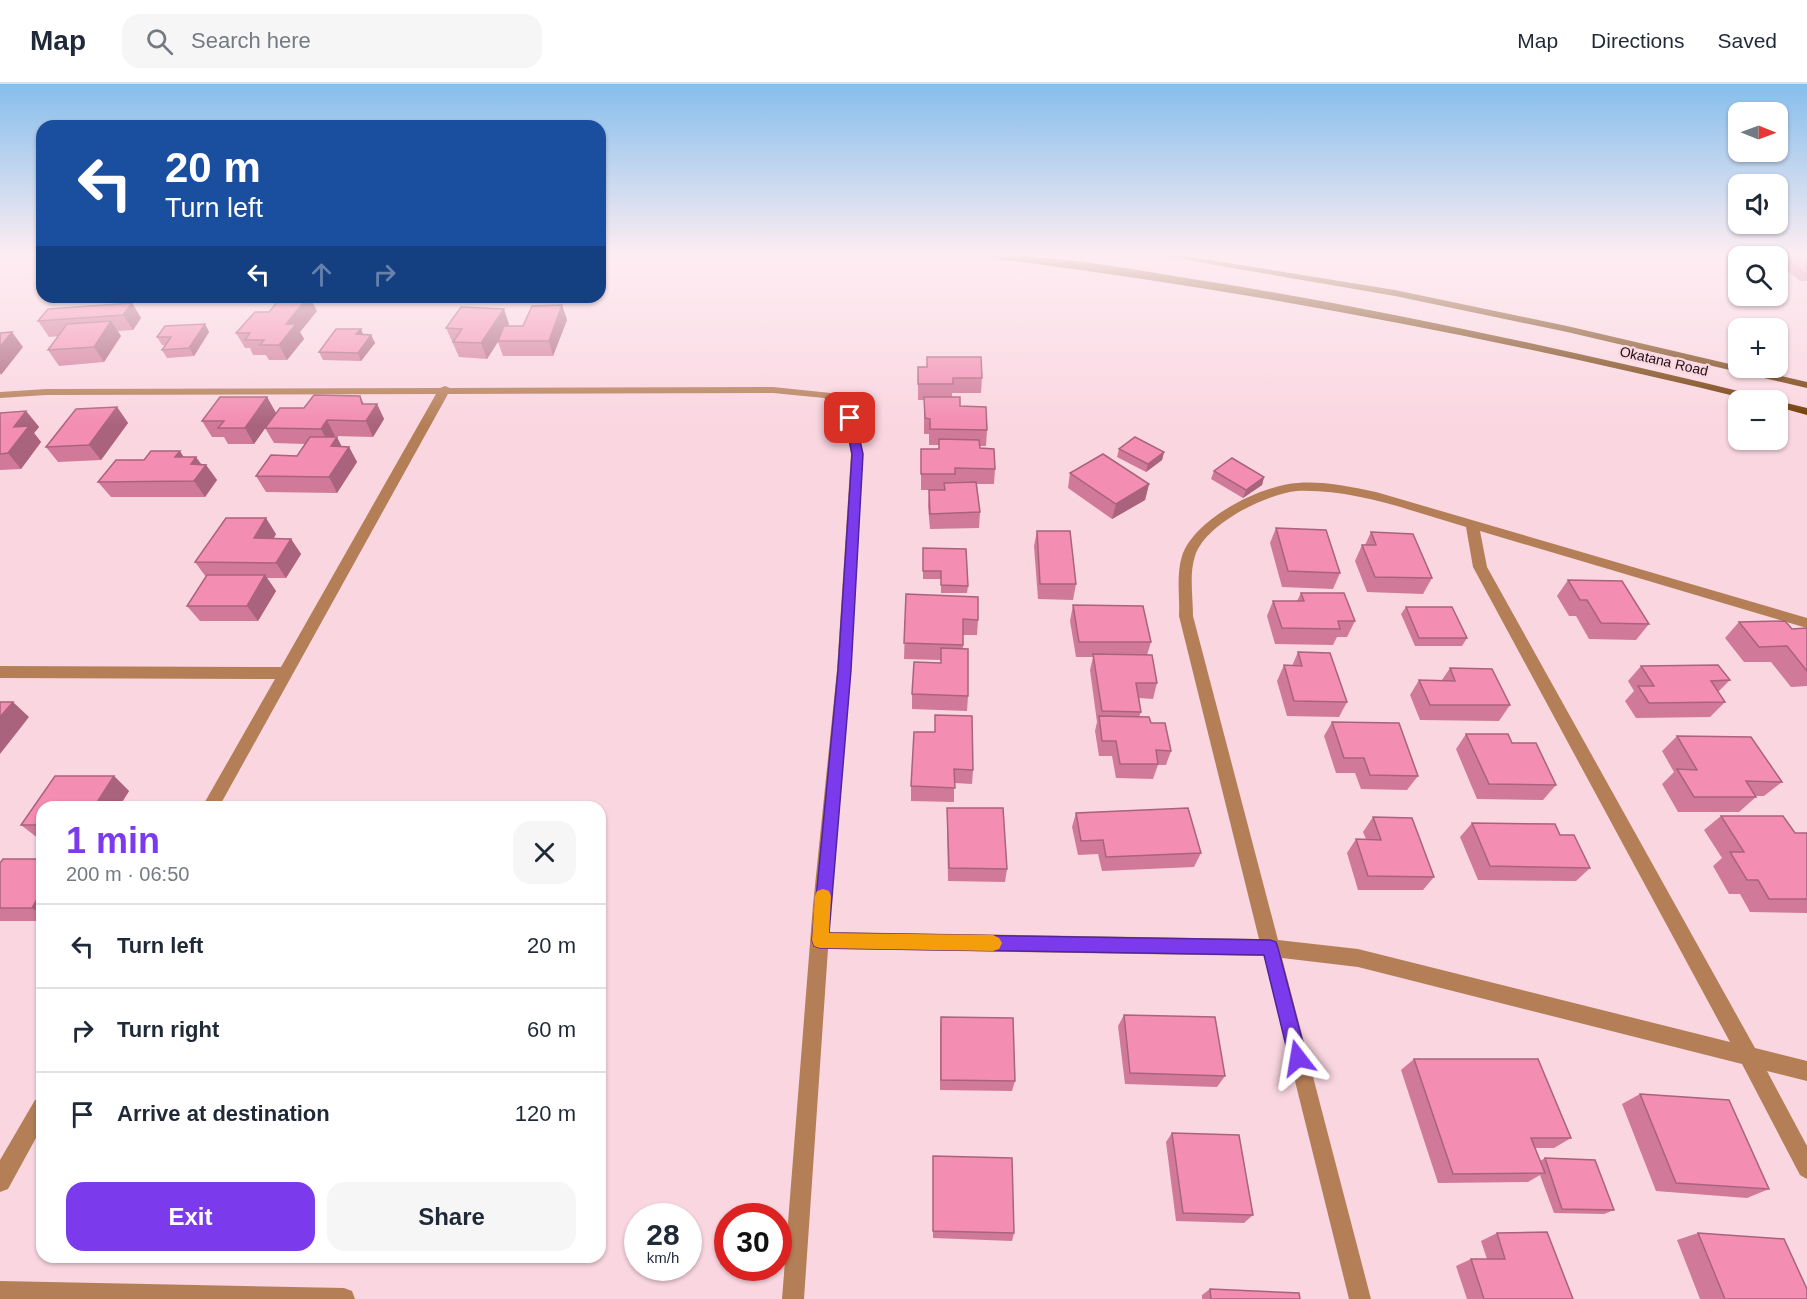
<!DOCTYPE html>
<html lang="en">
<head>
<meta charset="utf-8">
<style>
  :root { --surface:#fff; --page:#f6f6f7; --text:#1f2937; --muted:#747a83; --line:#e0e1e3; --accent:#7c3aed }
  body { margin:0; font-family:Helvetica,sans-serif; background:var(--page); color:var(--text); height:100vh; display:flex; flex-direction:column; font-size:22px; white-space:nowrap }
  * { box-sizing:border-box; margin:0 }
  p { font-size:20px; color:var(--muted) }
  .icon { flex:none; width:33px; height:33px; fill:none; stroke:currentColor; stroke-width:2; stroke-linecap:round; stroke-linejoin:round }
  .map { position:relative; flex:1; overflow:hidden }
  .details { position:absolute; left:36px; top:717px; width:570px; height:462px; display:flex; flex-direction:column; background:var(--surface); border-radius:18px; box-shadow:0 2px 4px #0004 }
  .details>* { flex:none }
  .guide { position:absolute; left:36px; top:36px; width:570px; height:183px; border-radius:18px; box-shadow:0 2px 4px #0004; background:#1a4fa0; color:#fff; overflow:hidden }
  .needle { width:39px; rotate:91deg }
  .controls { position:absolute; left:1728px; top:18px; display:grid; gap:12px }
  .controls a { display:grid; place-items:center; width:60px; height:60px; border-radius:12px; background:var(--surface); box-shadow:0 2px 4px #0004; font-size:30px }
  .speed { position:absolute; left:624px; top:1119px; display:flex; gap:12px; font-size:30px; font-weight:700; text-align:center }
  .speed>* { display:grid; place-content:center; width:78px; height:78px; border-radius:50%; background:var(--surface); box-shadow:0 2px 4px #0004; line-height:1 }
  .speed small { font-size:15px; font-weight:400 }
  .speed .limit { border:9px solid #d22; background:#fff; color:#111 }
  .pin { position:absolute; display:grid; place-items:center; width:51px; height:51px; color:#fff; margin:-26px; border-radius:12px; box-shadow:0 3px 9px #0006 }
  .me { position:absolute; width:66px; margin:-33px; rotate:346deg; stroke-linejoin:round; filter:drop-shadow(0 0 4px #0008) }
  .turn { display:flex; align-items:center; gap:21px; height:126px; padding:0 30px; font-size:27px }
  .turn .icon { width:78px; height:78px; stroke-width:2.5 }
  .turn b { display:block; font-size:42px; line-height:51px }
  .lanes { display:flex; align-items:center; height:57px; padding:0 30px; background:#0003; justify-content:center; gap:30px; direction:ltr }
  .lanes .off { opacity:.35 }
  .round { display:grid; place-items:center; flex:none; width:63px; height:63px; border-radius:18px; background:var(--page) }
  .headline { display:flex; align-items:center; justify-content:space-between; height:102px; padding:0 30px }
  h1 { font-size:36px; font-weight:700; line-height:45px; color:var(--accent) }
  .cta { display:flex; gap:12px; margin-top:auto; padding:12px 30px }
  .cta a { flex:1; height:69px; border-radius:18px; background:var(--accent); color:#fff; font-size:24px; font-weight:700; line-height:69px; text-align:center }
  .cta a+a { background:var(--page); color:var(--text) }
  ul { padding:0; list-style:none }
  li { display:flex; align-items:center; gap:18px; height:84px; padding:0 30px; border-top:2px solid var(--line) }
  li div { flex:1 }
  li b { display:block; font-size:22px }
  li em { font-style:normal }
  header { display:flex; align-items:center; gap:36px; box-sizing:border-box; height:84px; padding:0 30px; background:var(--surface); border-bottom:2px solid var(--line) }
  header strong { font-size:28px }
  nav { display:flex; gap:33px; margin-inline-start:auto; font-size:21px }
  .search { width:420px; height:54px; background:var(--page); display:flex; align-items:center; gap:15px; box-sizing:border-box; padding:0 21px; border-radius:18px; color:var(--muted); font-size:22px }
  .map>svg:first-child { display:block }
</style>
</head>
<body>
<header>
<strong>Map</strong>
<div class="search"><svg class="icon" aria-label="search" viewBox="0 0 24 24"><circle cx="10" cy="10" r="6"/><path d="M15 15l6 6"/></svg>Search here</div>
<nav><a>Map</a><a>Directions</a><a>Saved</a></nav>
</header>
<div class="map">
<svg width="1807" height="1215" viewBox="0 0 1807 1215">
  <rect width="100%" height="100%" fill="#fad6e1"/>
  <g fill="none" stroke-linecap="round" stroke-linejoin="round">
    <path fill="#b47f57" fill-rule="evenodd" d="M445 302 450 304 773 303 831 309 854 332 863 370 851 586 829 848 1259 855 1179 532C1180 513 1176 491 1182 472 1194 435 1261 401 1298 399 1324 397 1350 403 1376 408L1807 534V544L1480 447 1487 483 1755 964 1807 977V997L1767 987 1807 1062V1095L1800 1091 1742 980 1358 883 1282 874 1371 1215H1349L1264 872 828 865 804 1215H782L813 821 837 586 851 370 844 335 824 314 773 309 448 310 219 723H202L275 595 0 594V582L281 583 436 310 46 311 0 314V308L46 305 440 304ZM1297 407C1355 405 1411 427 1466 443L1473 483 1730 958 1358 865 1278 856 1193 532C1193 513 1189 490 1195 472 1205 440 1266 410 1297 407Z
      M42 1013V1043L8 1105 0 1108V1076L35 1016Z
      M0 1197 344 1204 352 1207 355 1215H0Z"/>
    <path fill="#6e3800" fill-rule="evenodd" d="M987 171C1067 171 1150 189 1230 201 1409 231 1586 270 1763 313L1769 316H1751C1500 255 1248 206 991 174Z
      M1157 171H1180L1395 206 1567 242 1807 298V304L1567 248 1395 212Z
      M1778 317 1807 324V331L1778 323Z"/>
  </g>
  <path fill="#d17998" d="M1786 174H1807V197H1800L1781 181Z
    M132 219 141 234 133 246 118 247 121 252 104 278 59 282 48 266 59 252 49 253 38 237Z
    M562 221 567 236 553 272H503L498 258 487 275 459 273 446 244 509 240 508 242H523Z
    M317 227 300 248 304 255 287 276H269L266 271H253L250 264H245L236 249 269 228Z
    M205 240 209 248 194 272 167 274 162 266 165 261H162L157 253Z
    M361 245 363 251H371L375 259 361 277 323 276 319 268Z
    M927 273 982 294 981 309H952V313L960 322 987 346 986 362H980V364L995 385 994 400H977L980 428 979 444 930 445 928 422 929 406H939H921V365H939V361H929V350H924V316H918V283H927Z
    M360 312 363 320H377L384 335 373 353 335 352 334 353 342 363H349L357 378 337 409 266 408 256 392 297 372 305 360 274 359 265 344 254 360H228L224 353H212L202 337 267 313 276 329 304 324Z
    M117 323 128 339 101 376 58 378 46 363Z
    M26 327 39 343 34 349 41 358 21 385 0 386V329Z
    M1119 365 1164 368 1162 376 1146 388 1117 373Z
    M184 373H196L201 381H206L217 396 205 413H111L98 398 144 376Z
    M1214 387 1264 393 1262 401 1243 414 1211 395Z
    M1070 389 1149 400 1145 416 1112 435 1068 404Z
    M1276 444 1340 489 1333 505 1282 503 1270 459Z
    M1037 447 1076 500 1073 516 1038 515 1034 462Z
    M1371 448 1432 494 1423 510 1367 508 1355 477 1362 461H1365Z
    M276 450 274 454 291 455 301 470 286 494H267L276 507 258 537H200L187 522 206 493 195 478Z
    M923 464 968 502 967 509H941V495H923Z
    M1568 496 1649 540 1636 556 1589 555 1576 532H1569L1557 512Z
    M1301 509 1355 537 1347 553H1337L1333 561 1275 560 1267 532 1273 517H1297Z
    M906 510 978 536 977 551H963V565L968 612 967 627 912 625V610L941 579V576L904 575Z
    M1073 521 1151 558 1147 571 1157 599 1153 615 1139 614 1141 628 1139 633 1151 639 1171 667 1166 681H1158L1153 695 1116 694 1112 672H1099L1095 647 1097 638 1090 586 1093 573H1076L1070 537Z
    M1406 523 1467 554 1462 562H1415L1401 530Z
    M1739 538 1792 545 1807 544V602L1791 603 1771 578H1744L1725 554Z
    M1298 568 1347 618 1339 633 1287 632 1277 597 1284 581 1292 582Z
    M1641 582 1730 596 1718 608 1725 618 1710 633 1636 634 1625 617 1634 607 1628 597Z
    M1450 584 1510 621 1499 637 1420 636 1410 611 1419 596H1442Z
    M1332 638 1418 692 1407 706 1361 705 1355 689H1336L1324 652Z
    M935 648 973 686 972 700 954 699V718L911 717V702Z
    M1466 650 1512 659 1556 701 1543 716 1477 715 1456 665Z
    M1677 652 1782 698 1764 712H1755L1756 713 1739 728H1678L1662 700 1674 688 1662 667Z
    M55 692H114L129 707 119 723H42V755H39L21 741Z
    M947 724 1007 785 1005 798 948 797 947 738Z
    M1076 729 1201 769 1194 783 1102 787 1098 770 1078 771 1072 743Z
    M1721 732 1795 749H1807V829L1750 828 1740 810H1729L1713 782 1722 774 1704 746Z
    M1373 733 1434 793 1423 806H1358L1347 769 1356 755H1366L1363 748Z
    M1472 739 1560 751 1590 784 1576 797 1478 796 1460 753Z
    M42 775V837H0V779Z
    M1124 931 1225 992 1217 1003 1125 1000 1118 942Z
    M941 933 1015 997 1012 1007 940 1006V945Z
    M1414 975 1571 1054 1554 1064H1535L1540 1077 1545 1074 1614 1126 1604 1130 1554 1129 1540 1091 1528 1098 1438 1099 1401 986Z
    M1640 1010 1769 1105 1747 1114 1656 1107 1622 1020Z
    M1172 1049 1253 1131 1244 1139 1176 1137 1166 1058Z
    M933 1072 1014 1149 1012 1157 933 1154Z
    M1497 1149 1573 1215H1467L1456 1182 1471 1175H1487L1481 1157Z
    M1698 1149 1807 1215H1700L1677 1156Z
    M1210 1205 1300 1215H1202V1211Z"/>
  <path fill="#aa637c" d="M308 213H310L317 227 300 248 304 255 287 276 279 261 286 240Z
    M132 219 141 234 133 246 123 231Z
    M562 221 567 236 553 272 549 257Z
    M504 225 509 240 487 275 481 259Z
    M111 237 121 252 104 278 94 263Z
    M205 240 209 248 194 272 189 264Z
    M361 245 364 253 356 250Z
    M12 248 23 263 1 291 0 289V263Z
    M371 251 375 259 361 277 358 269Z
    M360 312 367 327 377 320 384 335 373 353 366 337Z
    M267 313 276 329 254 360 245 344Z
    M117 323 128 339 101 376 89 361Z
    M26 327 39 343 34 349 41 358 21 385 8 369 14 343Z
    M327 336 335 352 329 360 321 345Z
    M337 353 345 369 349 363 357 378 337 409 329 393 331 362Z
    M180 367 190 383 175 373Z
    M1164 368 1162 376 1146 388 1148 380Z
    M196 373 204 384 206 381 217 396 205 413 194 397 191 380Z
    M1264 393 1262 401 1243 414 1246 406Z
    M1149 400 1145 416 1112 435 1116 420Z
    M266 434 276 450 264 470 254 454Z
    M291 455 301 470 286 494 276 479Z
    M265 491 276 507 258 537 247 522Z
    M13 618 29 633 0 670V633Z
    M114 692 129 707 119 723H94Z
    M42 807V831L32 824Z"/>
  <path fill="#f38db1" stroke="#aa637c" stroke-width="1.5" d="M1786 174H1807V190H1805Z
    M295 213H308L286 240H296L279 261H260L264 256H245L250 249H236L255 228H269L278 217H291Z
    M132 219 123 231 38 237 48 225Z
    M562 221 549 257H498L504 242H523L532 222Z
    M461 223 504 225 481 259 453 258 462 245 446 244Z
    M111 237 94 263 48 266 67 240Z
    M205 240 189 264 162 266 171 253H157L165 242Z
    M336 245H361L356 250 371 251 358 269 319 268Z
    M12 248 0 263V249Z
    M927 273H981L982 294H953V300H918V283H927Z
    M314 311 360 312 362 320H377L366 337 327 336 321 345 265 344 280 324H304Z
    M220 313H267L245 344H218L224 337H202Z
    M924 313H960V322L986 323 987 346 930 345V335L925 334Z
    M117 323 89 361 46 363 76 325Z
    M26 327 14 343 29 342 8 369 0 370V329Z
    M310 353H337L331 362 349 363 329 393 256 392 271 371 297 372Z
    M1135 353 1164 368 1148 380 1119 365Z
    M939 355 979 356 980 364 994 365 995 385 955 384V390H921V365H939Z
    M151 367H180L175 373H196L191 380 206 381 194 397 98 398 116 376H144Z
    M1103 370 1149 400 1116 420 1070 389Z
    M1232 374 1264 393 1246 406 1214 387Z
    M976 398 980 428 930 430 929 406H945L944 399Z
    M226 434H266L254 454 291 455 276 479 195 478Z
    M1276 444 1326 446 1340 489 1288 487Z
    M1037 447H1070L1076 500H1040Z
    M1371 448 1413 450 1432 494 1375 493 1362 461H1376Z
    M923 464 966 465 968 502 941 501V487H923Z
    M207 491H265L247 522H187Z
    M1568 496 1622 497 1649 540 1601 539 1587 516H1580Z
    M1301 509H1344L1355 537H1338L1340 545 1282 544 1273 517H1304Z
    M906 510 978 513V536L963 535V561L904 559Z
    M1073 521 1143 522 1151 558H1079Z
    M1406 523H1452L1467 554H1419Z
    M1785 537 1792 545 1807 544V587L1787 562 1759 563 1739 538Z
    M941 564 968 565V612L912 610 914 578 941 579Z
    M1298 568 1330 569 1347 618 1294 617 1284 581 1302 582Z
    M1093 570 1152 571 1157 599H1136L1141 628 1102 627Z
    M1718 581 1730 596 1711 597 1725 618 1649 619 1638 602H1654L1641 582Z
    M1450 584 1492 585 1510 621H1430L1419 596 1455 597Z
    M0 618H13L0 633Z
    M935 631 972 632 973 686 954 685 955 704 911 702 914 648H935Z
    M1099 632 1149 633 1151 639H1165L1171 667 1156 666 1158 680H1120L1116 657H1102Z
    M1332 638 1399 639 1418 692 1370 691 1364 674H1344Z
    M1466 650H1508L1512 659H1536L1556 701 1489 700Z
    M1677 652 1751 653 1782 698 1746 697 1756 713H1694L1677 685 1697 686Z
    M55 692H114L94 723H42V741H21Z
    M947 724H1003L1007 785 949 784Z
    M1188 724 1201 769 1106 773 1103 756 1081 757 1076 729Z
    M1721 732H1783L1795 749H1807V815H1769L1758 796H1747L1730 768H1744Z
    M1373 733 1412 734 1434 793 1368 792 1356 755 1381 756Z
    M1472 739 1555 740 1560 751H1574L1590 784 1490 782Z
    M3 775H42V807L32 824H0V779Z
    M1124 931 1215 933 1225 992 1130 989Z
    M941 933 1013 934 1015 997 941 996Z
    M1414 975H1538L1571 1054H1531L1545 1089 1453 1090Z
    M1640 1010 1729 1016 1769 1105 1676 1099Z
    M1172 1049 1239 1051 1253 1131 1183 1129Z
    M933 1072 1012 1074 1014 1149 933 1147Z
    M1545 1074 1595 1076 1614 1126 1562 1125Z
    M1547 1148 1573 1215H1484L1471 1175H1505L1497 1149Z
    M1698 1149 1784 1155 1807 1205V1215H1725Z
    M1210 1205 1299 1209 1300 1215H1211Z"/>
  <linearGradient id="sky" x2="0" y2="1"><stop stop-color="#86beec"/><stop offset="0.5" stop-color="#fdedf2"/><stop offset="1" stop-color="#fdedf2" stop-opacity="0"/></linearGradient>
  <rect width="1807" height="341" fill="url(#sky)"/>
  <path fill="#7c3aed" stroke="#51269a" stroke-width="1.5" d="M850 331 855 334 863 370 851 586 829 849 1270 856 1276 858 1278 864 1307 974 1305 980 1298 982 1292 980 1289 974 1264 871 820 864 814 862 812 856 838 586 852 370 845 334Z"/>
  <path fill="#f59e0b" d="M823 805 829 807 831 812 829 849 993 851 999 854 1002 859 999 865 993 867 820 864 814 862 812 856 815 812 817 807Z"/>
  <g text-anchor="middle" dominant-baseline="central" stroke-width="4.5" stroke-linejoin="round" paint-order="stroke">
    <g font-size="14" fill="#200d14" stroke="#fad6e1">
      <text transform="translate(1664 277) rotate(13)">Okatana Road</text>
    </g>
  </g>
</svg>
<div class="controls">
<a><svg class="needle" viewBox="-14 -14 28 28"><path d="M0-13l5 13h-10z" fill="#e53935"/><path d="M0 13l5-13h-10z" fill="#747a83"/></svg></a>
<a><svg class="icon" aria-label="sound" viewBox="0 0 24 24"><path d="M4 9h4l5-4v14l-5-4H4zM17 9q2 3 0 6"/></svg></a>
<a><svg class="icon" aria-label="search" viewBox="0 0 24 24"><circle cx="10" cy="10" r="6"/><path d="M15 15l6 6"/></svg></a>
<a>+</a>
<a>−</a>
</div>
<div class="speed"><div>28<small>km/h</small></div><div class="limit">30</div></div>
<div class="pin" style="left:850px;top:334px;background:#d93025"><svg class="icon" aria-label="arrive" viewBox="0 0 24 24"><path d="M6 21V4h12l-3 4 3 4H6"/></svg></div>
<svg class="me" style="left:1298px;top:974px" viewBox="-20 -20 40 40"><path d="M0-17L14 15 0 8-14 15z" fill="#7c3aed" stroke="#fff" stroke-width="4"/></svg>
<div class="guide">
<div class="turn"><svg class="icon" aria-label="left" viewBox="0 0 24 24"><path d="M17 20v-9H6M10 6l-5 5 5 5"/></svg><div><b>20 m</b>Turn left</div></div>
<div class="lanes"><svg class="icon" aria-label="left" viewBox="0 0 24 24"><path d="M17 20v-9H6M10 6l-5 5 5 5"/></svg><svg class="icon off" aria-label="ahead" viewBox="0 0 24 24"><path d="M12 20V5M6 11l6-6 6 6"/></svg><svg class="icon off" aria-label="right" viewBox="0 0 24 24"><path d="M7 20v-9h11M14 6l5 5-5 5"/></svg></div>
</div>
<section class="details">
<div class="headline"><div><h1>1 min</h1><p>200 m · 06:50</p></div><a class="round"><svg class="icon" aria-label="close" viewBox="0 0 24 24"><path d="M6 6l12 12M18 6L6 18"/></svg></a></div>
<ul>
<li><svg class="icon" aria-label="left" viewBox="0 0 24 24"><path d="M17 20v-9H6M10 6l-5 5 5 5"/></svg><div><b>Turn left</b></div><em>20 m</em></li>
<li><svg class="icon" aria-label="right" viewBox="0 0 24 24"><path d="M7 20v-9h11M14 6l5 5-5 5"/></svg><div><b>Turn right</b></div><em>60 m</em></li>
<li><svg class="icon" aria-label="arrive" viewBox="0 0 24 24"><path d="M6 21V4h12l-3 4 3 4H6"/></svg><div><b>Arrive at destination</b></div><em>120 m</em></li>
</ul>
<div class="cta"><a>Exit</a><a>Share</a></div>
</section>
</div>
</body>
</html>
